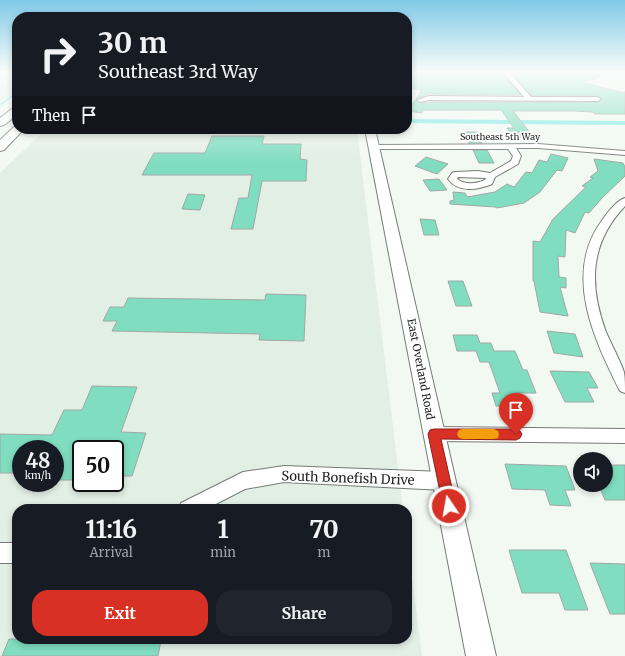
<!DOCTYPE html>
<html lang="en">
<head>
<meta charset="utf-8">
<style>
  :root { --surface:#171b24; --page:#20242c; --text:#f1f3f6; --muted:#9ea1a6; --accent:#d93025 }
  body { margin:0; font-family:Merriweather,serif; background:var(--page); color:var(--text); height:100vh; display:flex; flex-direction:column; font-size:15px; white-space:nowrap }
  * { box-sizing:border-box; margin:0 }
  p { font-size:13px; color:var(--muted) }
  .icon { flex:none; width:22px; height:22px; fill:none; stroke:currentColor; stroke-width:2; stroke-linecap:round; stroke-linejoin:round }
  .map { position:relative; flex:1; overflow:hidden }
  .side { position:absolute; left:12px; top:504px; width:400px; height:140px; display:flex; flex-direction:column; background:var(--surface); border-radius:16px; box-shadow:0 2px 6px #0003 }
  .side>* { flex:none }
  .hud { position:absolute; left:12px; top:12px; width:400px; height:122px; border-radius:16px; box-shadow:0 2px 6px #0003; background:#171b24; color:var(--text); overflow:hidden }
  .fabs { position:absolute; left:573px; top:452px; display:grid; gap:8px }
  .fabs a { display:grid; place-items:center; width:40px; height:40px; border-radius:50%; background:var(--surface); box-shadow:0 2px 6px #0003; font-size:20px }
  .speed { position:absolute; left:12px; top:440px; display:flex; gap:8px; font-size:20px; font-weight:700; text-align:center }
  .speed>* { display:grid; place-content:center; width:52px; height:52px; border-radius:50%; background:var(--surface); box-shadow:0 2px 6px #0003; line-height:1 }
  .speed small { font-size:10px; font-weight:400 }
  .speed .limit { border:2px solid #111; border-radius:6px; background:#fff; color:#111 }
  .pin { position:absolute; display:grid; place-items:center; width:34px; height:34px; color:#fff; margin:-41px -17px; border-radius:50% 50% 50% 0; rotate:-45deg; box-shadow:0 0 4px #0007 }
  .pin .icon { rotate:45deg }
  .me { position:absolute; width:44px; margin:-22px; rotate:348deg; stroke-linejoin:round; filter:drop-shadow(0 0 3px #0008) }
  .turn { display:flex; align-items:center; gap:14px; height:84px; padding:0 20px; font-size:18px }
  .turn .icon { width:52px; height:52px; stroke-width:2.5 }
  .turn b { display:block; font-size:28px; line-height:34px }
  .then { display:flex; align-items:center; height:38px; padding:0 20px; background:#0003; gap:8px; font-size:15px }
  .eta { display:flex; justify-content:space-evenly; align-items:center; height:68px; text-align:center }
  .eta b { font-size:24px; font-weight:700; line-height:28px }
  .primary-button { display:flex; gap:8px; margin-top:auto; padding:8px 20px }
  .primary-button a { flex:1; height:46px; border-radius:16px; background:var(--accent); color:#fff; font-size:16px; font-weight:700; line-height:46px; text-align:center }
  .primary-button a+a { background:var(--page); color:var(--text) }
  .map>svg:first-child { display:block }
</style>
</head>
<body>
<div class="map">
<svg width="625" height="656" viewBox="0 0 625 656">
  <rect width="100%" height="100%" fill="#f2f9f3"/>
  <path fill="#e2efe5" fill-rule="evenodd" d="M0 71H17V88L0 100Z
    M46 129H357L403 509H17V639H407V538L422 656H0V173ZM21 449H55V483H21ZM81 449H115V483H81Z"/>
  <g fill="none" stroke-linecap="round" stroke-linejoin="round">
    <path stroke="#81eae5" stroke-width="2" d="M0 105 17 92"/>
    <path fill="#81eae5" fill-rule="evenodd" d="M407 119 625 121V125L407 123Z"/>
  </g>
  <path fill="#80ddc0" stroke="#a0a8a5" d="M407 73H502L521 95 429 94 416 99 420 103 429 102H598L602 99 598 96H532L512 73 599 74V78L580 82 620 92H625V114H595L593 112 574 111H513L534 138 513 137 507 128H514L501 110H423L422 113 408 111 422 90 412 89Z
    M463 132H476L482 143H469Z
    M212 136H264L262 144H301L300 159 307 160 306 181H262L253 229H231L239 198H248L252 175H142L154 153H205Z
    M473 150H487L494 163H479Z
    M551 154 568 158 562 171 557 170 540 192 524 203 497 208 495 207 450 204V201L454 200 453 192 465 193 467 197 495 192 507 184 514 187 526 172 532 173 539 160 547 162Z
    M426 157 448 164 437 174 415 166Z
    M594 159 623 163 625 167V176L602 198 589 213 585 212 575 233 566 230 565 257 558 256 559 277 566 278V288L560 287 568 316 540 312 534 281H533V241L540 242 553 219 586 187 582 186 593 178 590 177 598 171Z
    M439 179 447 190 430 191 423 180Z
    M188 194 205 195 200 210 182 209Z
    M420 219 435 220 439 235H424Z
    M448 281H463L472 306H456Z
    M266 294 306 295 304 341 259 340 260 334 112 331 117 321H103L110 307H124L128 298 265 300Z
    M547 331 575 334 583 357 554 353Z
    M453 335H477L480 343H491L494 351H515L523 370H527L536 393H516L521 406H496L492 393H500L489 362H480L476 351H457Z
    M550 371 589 372 598 388H587L594 402H565Z
    M92 386 137 387 121 432 146 433 132 476H115V449H81V480H55V449H21V473H0V434L52 435 64 410H82Z
    M505 464 566 466 575 490H565L571 506 550 505 545 490 512 489Z
    M606 465H625V500H605L599 485H606Z
    M509 550H566L588 610H565L559 593H522Z
    M590 563 625 564V614H610Z
    M9 639H17L161 641 158 656H2Z"/>
  <g fill="none" stroke-linecap="round" stroke-linejoin="round">
    <defs>
      <path id="minor" d="M502 71H508L531 97H598L601 99 598 101 429 100 420 102 417 100 429 96 524 97Z
        M538 144 625 151V155L538 148H516L521 156 518 164 495 177 492 184C478 190 458 193 448 179L452 173 455 172 478 171 490 173 511 161 513 156 508 149H374L370 147 374 145ZM458 177 486 178 485 180C475 184 465 185 457 179Z
        M625 198V206C589 244 589 286 606 332 612 346 619 358 624 372 625 378 625 387 625 393L620 391C594 339 562 273 603 219 608 212 617 200 625 198Z
        M434 427 625 429V443L434 441 428 439 426 434 428 429Z
        M284 466 444 472 450 475 453 481 450 487 444 490 284 482 245 489 206 509H178L181 503 243 472Z
        M0 543H17V563H0Z"/>
      <path id="major" d="M365 129H375L496 656H466Z"/>
      <path id="highway" d="M17 107V115L4 125 0 126V118L13 108Z
        M17 126V129H24L4 150 0 151V140L14 127Z"/>
    </defs>
    <use href="#minor" stroke="#757b76" stroke-width="2"/>
    <use href="#major" stroke="#757b76" stroke-width="2"/>
    <use href="#highway" stroke="#757b76" stroke-width="2"/>
    <use href="#minor" fill="#fff" fill-rule="evenodd"/>
    <use href="#major" fill="#fff" fill-rule="evenodd"/>
    <use href="#highway" fill="#fff" fill-rule="evenodd"/>
  </g>
  <linearGradient id="sky" x2="0" y2="1"><stop stop-color="#7fcae7"/><stop offset="0.44" stop-color="#f9fcfa"/><stop offset="1" stop-color="#f9fcfa" stop-opacity="0"/></linearGradient>
  <rect width="625" height="163" fill="url(#sky)"/>
  <path fill="#d93025" stroke="#8d1f18" d="M434 429H516L520 431 522 434 520 438 516 440 441 439 456 506 454 510 449 512 445 510 443 506 428 434 430 430Z"/>
  <path fill="#f59e0b" d="M463 429H494L498 431 499 434 498 438 494 439H463L459 438 457 434 459 430Z"/>
  <g text-anchor="middle" dominant-baseline="central" stroke-width="3.5" stroke-linejoin="round" paint-order="stroke">
    <g font-size="9" fill="#1e211f" stroke="#fff">
      <text x="500" y="136">Southeast 5th Way</text>
    </g>
    <g font-size="11" fill="#1e211f" stroke="#fff">
      <text transform="translate(421 369) rotate(79)">East Overland Road</text>
    </g>
    <g font-size="13" fill="#1e211f" stroke="#fff">
      <text transform="translate(348 478) rotate(2)">South Bonefish Drive</text>
    </g>
  </g>
</svg>
<div class="fabs">
<a><svg class="icon" aria-label="sound" viewBox="0 0 24 24"><path d="M4 9h4l5-4v14l-5-4H4zM17 9q2 3 0 6"/></svg></a>
</div>
<div class="speed"><div>48<small>km/h</small></div><div class="limit">50</div></div>
<div class="pin" style="left:516px;top:434px;background:#d93025"><svg class="icon" aria-label="arrive" viewBox="0 0 24 24"><path d="M6 21V4h12l-3 4 3 4H6"/></svg></div>
<svg class="me" style="left:449px;top:506px" viewBox="-20 -20 40 40"><circle r="17" fill="#d93025" stroke="#fff" stroke-width="3"/><path d="M0-11L8 9 0 5-8 9z" fill="#fff"/></svg>
<div class="hud">
<div class="turn"><svg class="icon" aria-label="right" viewBox="0 0 24 24"><path d="M7 20v-9h11M14 6l5 5-5 5"/></svg><div><b>30 m</b>Southeast 3rd Way</div></div>
<div class="then">Then<svg class="icon" aria-label="arrive" viewBox="0 0 24 24"><path d="M6 21V4h12l-3 4 3 4H6"/></svg></div>
</div>
<section class="side">
<div class="eta">
<div><b>11:16</b><p>Arrival</p></div>
<div><b>1</b><p>min</p></div>
<div><b>70</b><p>m</p></div>
</div>
<div class="primary-button"><a>Exit</a><a>Share</a></div>
</section>
</div>
</body>
</html>
